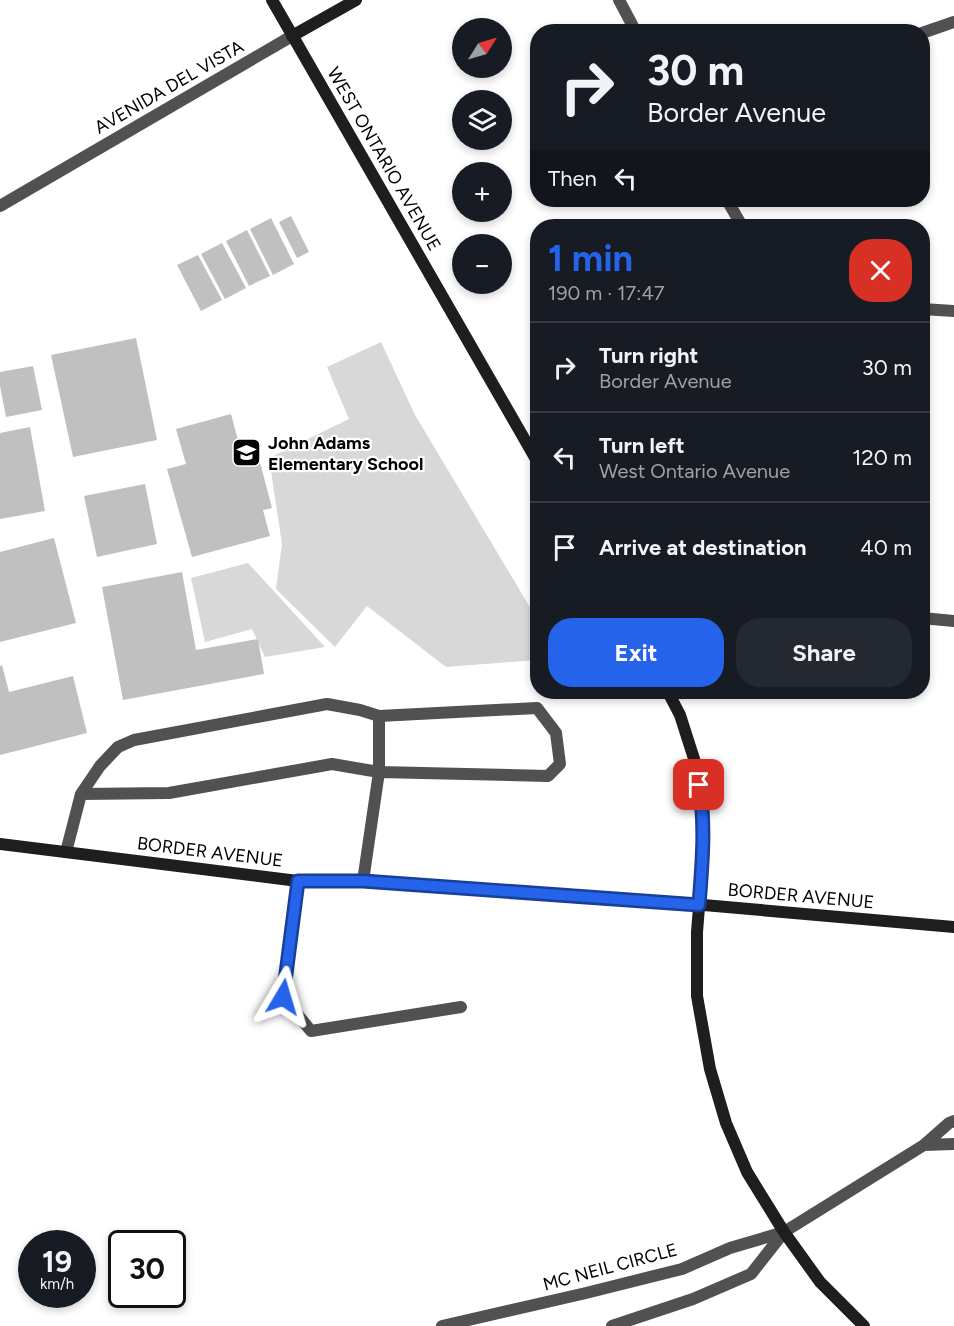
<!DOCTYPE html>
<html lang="en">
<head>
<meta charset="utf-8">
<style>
  :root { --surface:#171b24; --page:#242831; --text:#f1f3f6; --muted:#9ea1a6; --line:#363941; --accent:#2563eb }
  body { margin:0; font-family:Figtree,sans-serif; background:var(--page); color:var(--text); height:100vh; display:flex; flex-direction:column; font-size:22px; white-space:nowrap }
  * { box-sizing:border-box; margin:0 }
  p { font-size:20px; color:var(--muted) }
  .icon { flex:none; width:33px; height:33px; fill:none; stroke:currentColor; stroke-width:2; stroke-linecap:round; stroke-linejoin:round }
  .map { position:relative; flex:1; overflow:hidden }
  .drawer { position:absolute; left:530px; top:219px; width:400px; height:480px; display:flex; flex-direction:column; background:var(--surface); border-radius:24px; box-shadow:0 3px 9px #0003 }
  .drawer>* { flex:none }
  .top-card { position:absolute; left:530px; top:24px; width:400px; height:183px; border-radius:24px; box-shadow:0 3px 9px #0003; background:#171b24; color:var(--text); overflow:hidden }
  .needle { width:39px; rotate:53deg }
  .fabs { position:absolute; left:452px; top:18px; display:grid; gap:12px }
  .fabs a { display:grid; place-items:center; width:60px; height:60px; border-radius:50%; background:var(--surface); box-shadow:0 3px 9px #0003; font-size:30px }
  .speed { position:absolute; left:18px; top:1230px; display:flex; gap:12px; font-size:30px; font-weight:700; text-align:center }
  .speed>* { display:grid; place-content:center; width:78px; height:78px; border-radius:50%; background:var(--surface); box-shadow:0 3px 9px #0003; line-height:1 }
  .speed small { font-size:15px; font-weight:400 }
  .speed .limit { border:3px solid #111; border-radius:9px; background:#fff; color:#111 }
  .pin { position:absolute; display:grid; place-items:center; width:51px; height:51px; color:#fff; margin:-26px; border-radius:12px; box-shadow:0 3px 9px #0006 }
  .me { position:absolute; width:66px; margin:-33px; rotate:7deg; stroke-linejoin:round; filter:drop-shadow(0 0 4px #0008) }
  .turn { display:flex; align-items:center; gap:21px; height:126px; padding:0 18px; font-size:27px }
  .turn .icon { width:78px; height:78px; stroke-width:2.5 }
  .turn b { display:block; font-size:42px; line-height:51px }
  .then { display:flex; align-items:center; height:57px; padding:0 18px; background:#0003; gap:12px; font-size:22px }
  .round { display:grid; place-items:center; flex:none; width:63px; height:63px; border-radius:24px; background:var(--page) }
  .summary { display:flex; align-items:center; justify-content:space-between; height:102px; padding:0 18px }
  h1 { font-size:36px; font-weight:700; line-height:45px; color:var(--accent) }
  .cta { display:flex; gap:12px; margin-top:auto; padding:12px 18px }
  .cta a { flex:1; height:69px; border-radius:24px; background:var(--accent); color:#fff; font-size:24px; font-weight:700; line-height:69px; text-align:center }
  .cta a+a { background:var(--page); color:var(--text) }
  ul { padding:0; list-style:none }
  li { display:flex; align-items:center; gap:18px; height:90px; padding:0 18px; border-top:2px solid var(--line) }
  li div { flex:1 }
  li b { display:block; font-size:22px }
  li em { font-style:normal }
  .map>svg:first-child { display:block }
</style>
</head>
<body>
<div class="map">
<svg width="954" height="1326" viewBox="0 0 954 1326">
  <rect width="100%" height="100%" fill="#fff"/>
  <path fill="#d8d8d8" d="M381 342 415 415 537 619V660L446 667 367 606 335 647 276 589 282 544 269 458 349 419 327 367Z
    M248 563 325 647 265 657 252 629 205 642 191 578Z"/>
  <path fill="#c0c0c0" d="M291 216 309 252 297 258 279 222Z
    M271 218 294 264 273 275 250 229Z
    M247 230 270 276 249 286 226 241Z
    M222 243 246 288 225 299 201 254Z
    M198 255 222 300 201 311 177 265Z
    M136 338 157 440 73 457 51 355Z
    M33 366 42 410 6 417 0 386V372Z
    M231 414 241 451 256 447 272 508 263 510 270 536 192 557 167 469 186 464 176 429Z
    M30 427 45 511 0 519V433Z
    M145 484 157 544 97 557 84 496Z
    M54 538 76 623 0 642V552Z
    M182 572 196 650 258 639 264 674 123 700 102 587Z
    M2 665 9 692 73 676 87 733 0 755V666Z"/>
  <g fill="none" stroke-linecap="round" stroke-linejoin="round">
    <path stroke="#515151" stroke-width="12" d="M81 794 169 793 332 764 379 772 548 776 560 764 556 733 537 708 379 716
      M66 852 81 794 100 766 118 747 134 740 327 704 360 710 379 716V772L363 881"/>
    <path stroke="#515151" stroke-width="12" d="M619 0 636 32
      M922 33 954 22
      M727 200 742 226
      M0 206 292 36
      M922 309 954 311
      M922 618 954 621
      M298 881 283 997 311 1031 461 1007
      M924 1145 954 1144
      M442 1326 586 1293 682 1269 730 1248 784 1232 924 1145 949 1123 954 1121
      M612 1326 693 1299 751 1274 784 1232"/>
    <path stroke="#1e1e1e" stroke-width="12" d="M272 0 537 461
      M292 36 356 0
      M668 692 680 715 696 765 703 805 704 845 697 932V996L710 1069 726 1123 747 1172 784 1232 820 1282 864 1326
      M0 844 298 881H363L669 902 954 927"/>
  </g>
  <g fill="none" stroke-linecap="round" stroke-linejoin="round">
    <defs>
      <path id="route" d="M283 997 298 881H363L699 905C702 865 706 825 699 785"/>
    </defs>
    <use href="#route" stroke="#184099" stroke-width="15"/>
    <use href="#route" stroke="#2563eb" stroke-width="10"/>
  </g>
  <defs>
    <symbol id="school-square" viewBox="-11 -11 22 22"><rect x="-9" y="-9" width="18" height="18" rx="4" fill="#000" stroke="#fff"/><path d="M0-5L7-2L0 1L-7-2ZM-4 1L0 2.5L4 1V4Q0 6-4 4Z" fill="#fff"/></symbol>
  </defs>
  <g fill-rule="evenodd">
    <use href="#school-square" x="230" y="436" width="33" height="33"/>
  </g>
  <g text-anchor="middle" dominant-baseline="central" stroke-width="4.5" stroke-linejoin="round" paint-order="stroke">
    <g font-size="18" fill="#000" stroke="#fff">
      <text transform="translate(169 87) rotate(-30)">AVENIDA DEL VISTA</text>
      <text transform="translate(384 159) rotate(60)">WEST ONTARIO AVENUE</text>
      <text transform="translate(210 852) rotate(7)">BORDER AVENUE</text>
      <text transform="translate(801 896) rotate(5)">BORDER AVENUE</text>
      <text transform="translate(610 1267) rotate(-15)">MC NEIL CIRCLE</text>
    </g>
    <g font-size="18" font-weight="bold" fill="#000" stroke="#fff" text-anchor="start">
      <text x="268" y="443">John Adams<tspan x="268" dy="21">Elementary School</tspan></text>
    </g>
  </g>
</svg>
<div class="fabs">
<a><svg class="needle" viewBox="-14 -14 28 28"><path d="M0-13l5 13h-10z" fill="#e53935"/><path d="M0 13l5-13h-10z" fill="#9ea1a6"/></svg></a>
<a><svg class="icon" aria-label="layers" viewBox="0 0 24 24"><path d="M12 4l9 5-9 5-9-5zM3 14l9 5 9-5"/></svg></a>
<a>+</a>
<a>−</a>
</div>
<div class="speed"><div>19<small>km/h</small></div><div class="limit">30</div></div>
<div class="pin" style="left:699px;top:785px;background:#d93025"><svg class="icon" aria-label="arrive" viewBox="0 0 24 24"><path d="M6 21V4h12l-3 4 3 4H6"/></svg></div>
<svg class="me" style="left:283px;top:997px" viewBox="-20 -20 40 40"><path d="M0-17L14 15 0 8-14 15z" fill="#2563eb" stroke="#fff" stroke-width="4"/></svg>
<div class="top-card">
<div class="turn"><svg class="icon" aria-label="right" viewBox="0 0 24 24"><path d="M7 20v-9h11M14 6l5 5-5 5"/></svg><div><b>30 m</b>Border Avenue</div></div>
<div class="then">Then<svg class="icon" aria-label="left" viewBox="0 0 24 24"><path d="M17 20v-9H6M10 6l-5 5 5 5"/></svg></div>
</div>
<section class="drawer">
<div class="summary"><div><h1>1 min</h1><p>190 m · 17:47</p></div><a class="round" style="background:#d93025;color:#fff"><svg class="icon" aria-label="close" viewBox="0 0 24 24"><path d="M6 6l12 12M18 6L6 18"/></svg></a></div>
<ul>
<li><svg class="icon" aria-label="right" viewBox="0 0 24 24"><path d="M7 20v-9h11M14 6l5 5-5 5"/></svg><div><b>Turn right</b><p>Border Avenue</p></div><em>30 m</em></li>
<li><svg class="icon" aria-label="left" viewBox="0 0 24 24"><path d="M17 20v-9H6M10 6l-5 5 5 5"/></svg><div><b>Turn left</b><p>West Ontario Avenue</p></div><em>120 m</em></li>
<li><svg class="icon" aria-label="arrive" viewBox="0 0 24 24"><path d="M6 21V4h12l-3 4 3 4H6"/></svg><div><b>Arrive at destination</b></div><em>40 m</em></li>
</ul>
<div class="cta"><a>Exit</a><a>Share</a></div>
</section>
</div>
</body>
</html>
